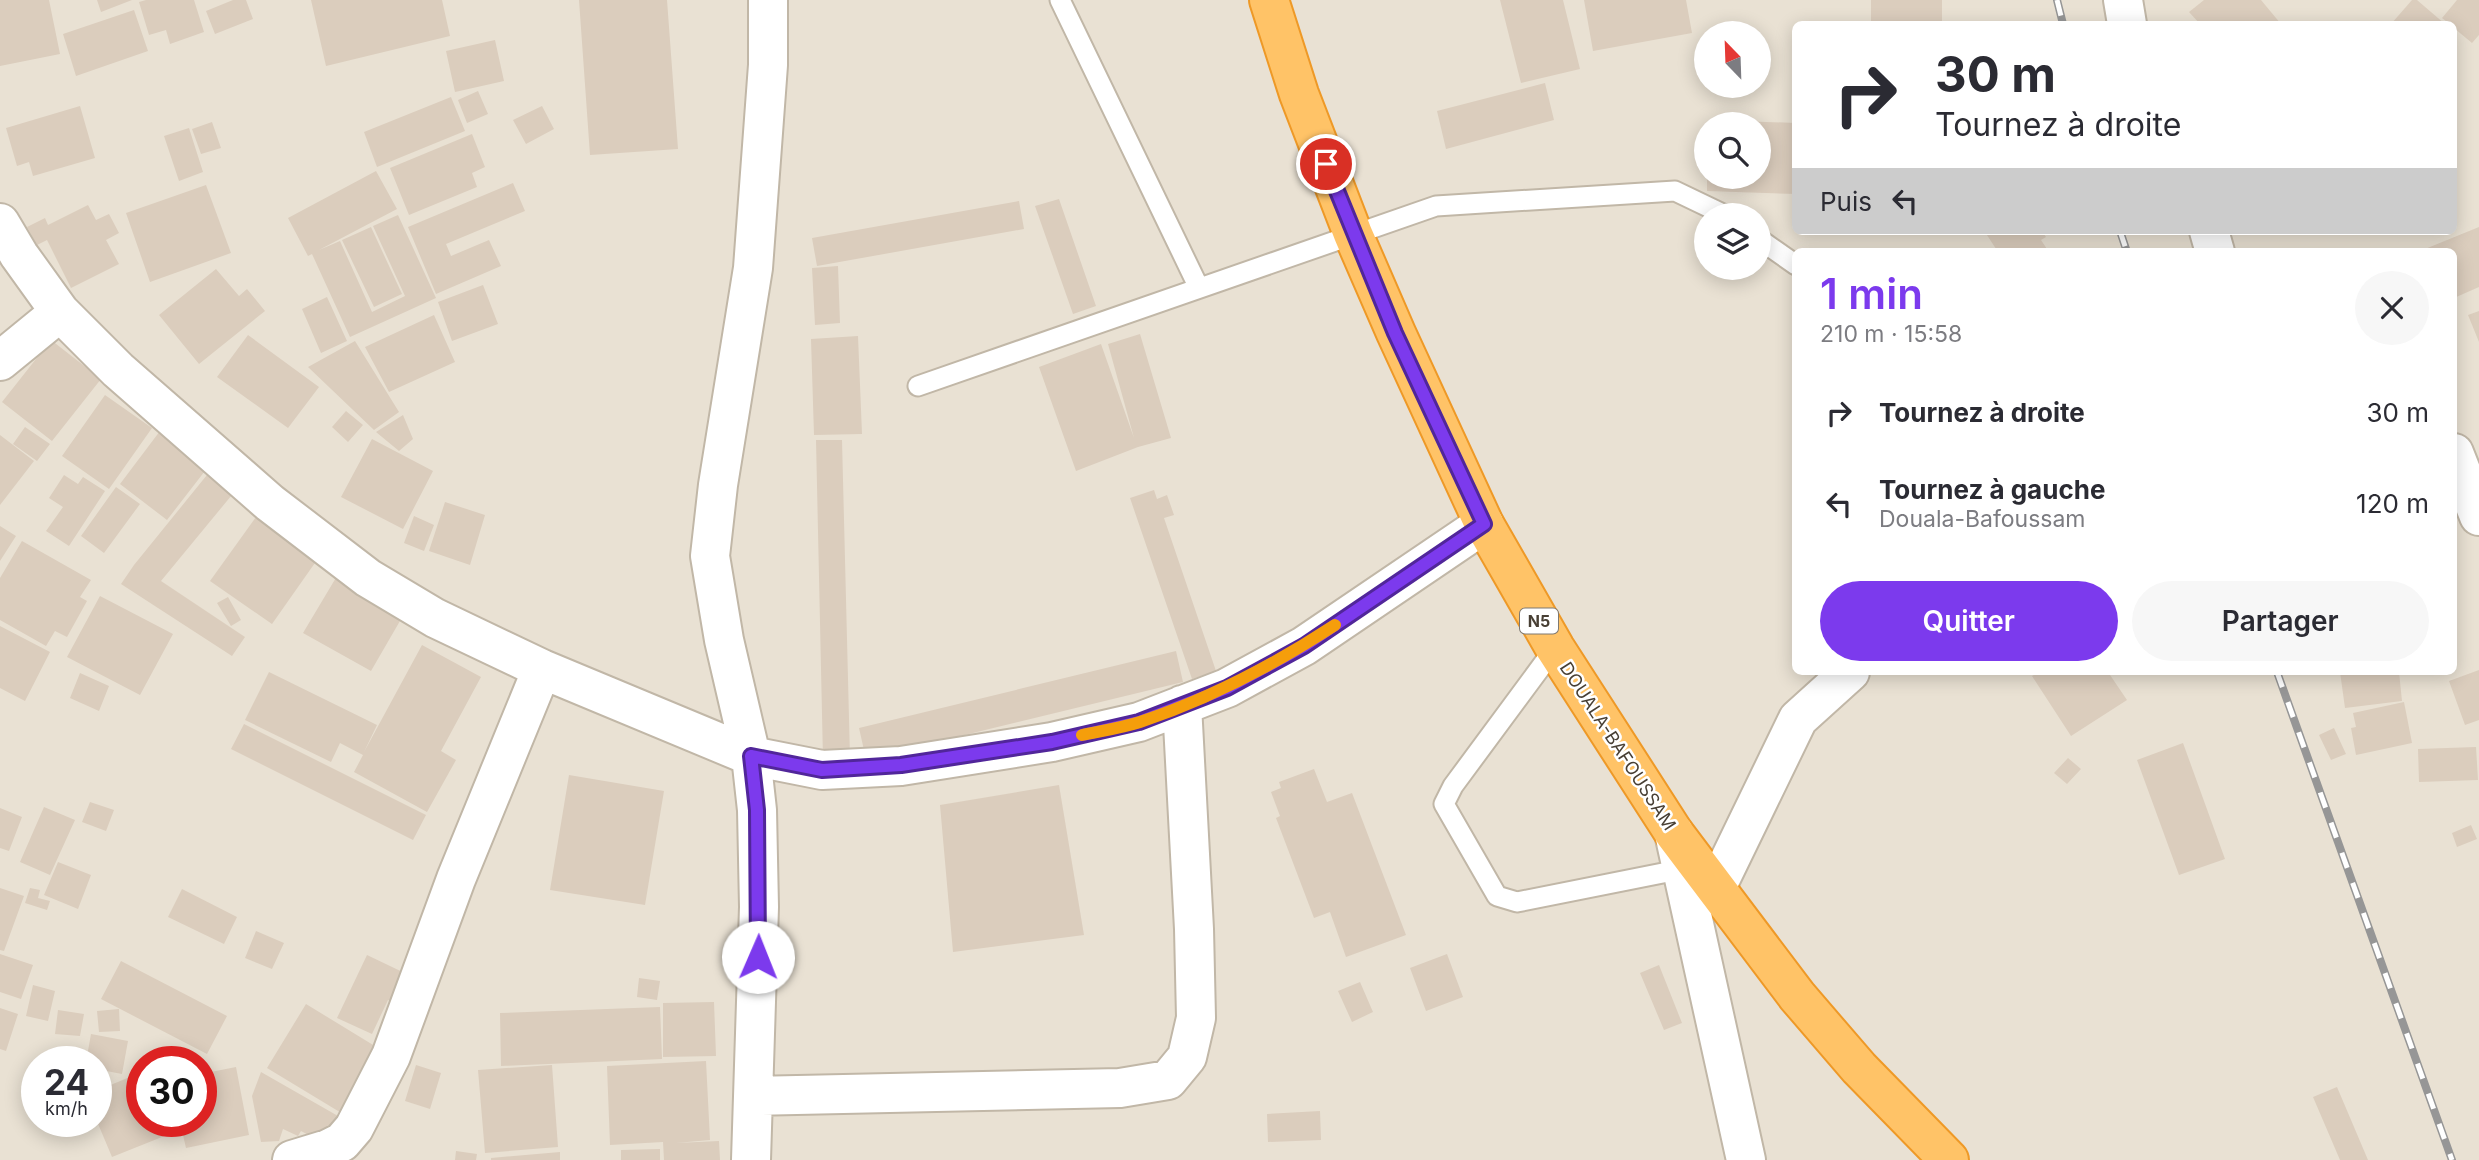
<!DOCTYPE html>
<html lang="fr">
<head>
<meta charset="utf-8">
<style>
  :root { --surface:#fff; --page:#f7f7f7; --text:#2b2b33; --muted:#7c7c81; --accent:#7c3aed }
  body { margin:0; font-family:Inter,sans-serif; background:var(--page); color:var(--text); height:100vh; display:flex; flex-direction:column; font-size:26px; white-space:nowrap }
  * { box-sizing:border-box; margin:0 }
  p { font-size:23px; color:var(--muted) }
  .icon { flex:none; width:38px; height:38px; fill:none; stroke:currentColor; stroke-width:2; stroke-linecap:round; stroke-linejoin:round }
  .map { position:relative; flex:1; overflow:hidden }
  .side { position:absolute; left:1792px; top:248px; width:665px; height:427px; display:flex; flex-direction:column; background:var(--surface); border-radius:10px; box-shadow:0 4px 18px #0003 }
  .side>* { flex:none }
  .top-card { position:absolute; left:1792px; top:21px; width:665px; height:214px; border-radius:10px; box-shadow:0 4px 18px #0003; background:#fff; color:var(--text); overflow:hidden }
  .needle { width:46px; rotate:337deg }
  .buttons { position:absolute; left:1694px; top:21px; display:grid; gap:14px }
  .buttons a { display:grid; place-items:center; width:77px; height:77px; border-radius:50%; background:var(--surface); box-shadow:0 4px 18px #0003; font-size:35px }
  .speed { position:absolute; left:21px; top:1046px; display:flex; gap:14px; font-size:35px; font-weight:700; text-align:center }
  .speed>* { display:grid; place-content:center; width:91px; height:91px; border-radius:50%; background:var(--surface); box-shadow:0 4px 18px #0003; line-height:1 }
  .speed small { font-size:18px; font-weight:400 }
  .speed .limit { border:10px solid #d22; background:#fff; color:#111 }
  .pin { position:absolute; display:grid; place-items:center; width:60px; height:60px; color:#fff; margin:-30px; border:4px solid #fff; border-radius:50%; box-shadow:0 2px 7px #0007 }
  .me { position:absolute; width:77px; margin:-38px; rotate:1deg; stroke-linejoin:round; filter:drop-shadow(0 0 5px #0008) }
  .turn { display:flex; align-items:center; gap:24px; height:147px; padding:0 28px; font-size:32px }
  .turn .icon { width:91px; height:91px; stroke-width:2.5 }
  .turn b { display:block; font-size:49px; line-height:60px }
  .then { display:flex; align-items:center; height:66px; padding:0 28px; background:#0003; gap:14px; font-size:26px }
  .round { display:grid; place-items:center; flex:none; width:74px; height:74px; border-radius:37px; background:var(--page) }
  .headline { display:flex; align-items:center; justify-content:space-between; height:119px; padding:0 28px }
  h1 { font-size:42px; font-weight:600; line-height:52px; color:var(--accent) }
  .primary-button { display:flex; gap:14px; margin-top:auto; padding:14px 28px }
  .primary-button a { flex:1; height:80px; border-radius:42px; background:var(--accent); color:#fff; font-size:28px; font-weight:600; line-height:80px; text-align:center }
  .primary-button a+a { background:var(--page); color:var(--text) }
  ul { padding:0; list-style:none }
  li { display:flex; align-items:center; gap:21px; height:91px; padding:0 28px }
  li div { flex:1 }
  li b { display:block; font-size:26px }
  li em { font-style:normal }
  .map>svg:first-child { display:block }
</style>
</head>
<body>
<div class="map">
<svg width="2479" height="1160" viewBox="0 0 2479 1160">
  <rect width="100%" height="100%" fill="#f5efe6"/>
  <path fill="#e9e1d3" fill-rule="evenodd" d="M0 0H2479V1160H0ZM1796 24H2454V231H1796ZM1706 33H1759V86H1706ZM1706 124H1759V177H1706ZM1706 215H1759V268H1706ZM1796 252H2454V672H1796ZM37 1062H96V1122H37ZM142 1062H201V1122H142Z"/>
  <path fill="#dbcdbd" d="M0 0H49L60 54 0 66Z
    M97 0H132L101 12Z
    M146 0H194L204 32 170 44 166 30 149 35 139 2Z
    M233 0H246L253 19 215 34 206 11Z
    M311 0H442L450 36 326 66Z
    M579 0H667L678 149 590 155Z
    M1500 0H1563L1580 69 1521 83Z
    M1584 0H1686L1692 33 1593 51Z
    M1871 0H1942V24H1871Z
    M2204 0H2261L2281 24H2200L2189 12Z
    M2412 0H2417L2445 24H2391Z
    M2457 0H2479V35L2472 43 2454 28V24H2450L2442 18Z
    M134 10 148 51 76 76 63 34Z
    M495 40 504 81 455 92 446 51Z
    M1545 83 1554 120 1446 149 1437 111Z
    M478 91 488 114 467 123 458 100Z
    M451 97 465 131 377 167 364 132Z
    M80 106 95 158 33 176 29 162 17 166 6 128Z
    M542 106 554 129 526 144 513 120Z
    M1710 120 1796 123V194L1707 191V177H1759V124H1710Z
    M212 122 221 148 201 154 192 129Z
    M189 128 203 172 179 181 164 136Z
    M472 134 485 167 472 173 477 187 409 215 390 168Z
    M376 171 397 209 319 250 340 241 372 312 405 296 373 226 398 215 436 298 350 337 312 254 308 256 288 218Z
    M513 183 525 211 446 244 451 256 489 240 501 266 436 294 408 227Z
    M206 185 231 253 150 282 126 213Z
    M1059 199 1096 306 1073 314 1035 206Z
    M1019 201 1024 229 817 266 812 238Z
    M88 205 96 220 109 214 119 233 106 240 119 264 71 288 47 240 37 245 27 227 45 218 48 225Z
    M371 227 402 294 374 307 342 240Z
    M2479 227V287L2454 298V252H2427L2425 249Z
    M2042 231 2046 237 2041 240 2049 252H1998L1985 232Z
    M838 266 840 323 815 325 812 268Z
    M216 269 239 296 247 289 265 311 199 364 159 315Z
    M483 285 498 324 452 341 438 302Z
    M327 297 347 341 321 353 302 309Z
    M2479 311V342L2468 315Z
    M434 315 455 362 389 392 365 347Z
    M1140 334 1171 438 1138 447 1076 471 1039 367 1101 344 1134 438 1108 344Z
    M248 335 319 387 288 428 217 377Z
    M858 336 862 434 814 435 811 339Z
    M51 340 101 379 52 441 2 402Z
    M355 341 399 412 374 430 308 367Z
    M105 395 152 428 109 489 62 456Z
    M346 411 363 425 348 442 332 427Z
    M403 415 413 439 399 451 376 432Z
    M25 427 50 444 37 461 13 444Z
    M160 431 208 467 167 520 120 484Z
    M0 435 34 461 0 505Z
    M372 439 433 471 403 529 341 497Z
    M816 440H842L850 758 823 759Z
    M211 470 236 490 161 581 245 637 232 656 121 584 134 565Z
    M64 475 78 484 83 477 105 491 69 546 46 531 63 507 49 498Z
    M116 487 140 504 104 553 81 536Z
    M1154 490 1157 499 1167 495 1174 515 1164 518 1216 671 1192 679 1130 498Z
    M445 502 485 515 470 565 429 551Z
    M414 516 434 525 424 551 404 543Z
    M256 517 317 560 272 624 210 581Z
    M0 526 16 536 0 561Z
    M22 541 91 580 80 597 87 601 67 637 55 631 46 646 0 620V578Z
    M337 576 404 614 371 671 303 633Z
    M100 596 173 634 140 695 67 657Z
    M228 597 241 620 231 626 217 603Z
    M0 626 50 652 25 701 0 688Z
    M422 645 481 677 441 751 456 760 427 812 354 772 363 755 340 743 331 762 245 720 269 672 377 725 364 752Z
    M1176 651 1183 682 866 759 859 728Z
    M2479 670V720L2465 725 2449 681Z
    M2039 672H2108L2127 700 2071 736 2032 676Z
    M2340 672H2399L2402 701 2345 708Z
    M80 673 109 686 99 711 70 698Z
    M2404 702 2412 743 2356 755 2351 728 2356 727 2353 713Z
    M244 724 426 815 413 840 231 749Z
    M2334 728 2346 754 2331 760 2319 735Z
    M2183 743 2225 859 2179 875 2137 760Z
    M2476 747 2478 780 2419 782 2418 749Z
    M2068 758 2081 769 2067 784 2054 773Z
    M1314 769 1327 802 1352 793 1406 935 1346 957 1330 912 1314 918 1276 818 1280 816 1271 792 1281 788 1279 782Z
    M569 775 664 791 645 905 550 890Z
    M1059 785 1084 935 953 952 940 805Z
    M90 802 114 810 106 831 82 822Z
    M44 807 75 820 50 875 20 862Z
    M0 808 22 817 9 851 0 848Z
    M2471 825 2477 839 2457 847 2452 833Z
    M58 862 91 875 78 909 44 895Z
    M0 888 24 896 4 951 0 950Z
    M30 888 40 890 38 898 50 901 47 910 25 903Z
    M182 889 237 917 224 944 168 917Z
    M256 931 284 943 272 969 245 958Z
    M0 954 33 965 21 999 0 992Z
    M1447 954 1463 997 1426 1011 1410 968Z
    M367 955 413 977 399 1006 388 1000 372 1034 337 1018Z
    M121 961 227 1016 207 1054 101 999Z
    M1659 965 1682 1023 1664 1030 1640 973Z
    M639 978 660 981 657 1000 637 997Z
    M1360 982 1373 1012 1352 1022 1338 991Z
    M33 985 55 991 48 1021 26 1016Z
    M714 1002 716 1056 663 1057V1003Z
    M306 1004 383 1051 343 1114 267 1068Z
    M660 1007 662 1059 501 1066 500 1013Z
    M0 1008 18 1014 6 1051 0 1049Z
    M119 1009 120 1031 99 1032 97 1011Z
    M58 1010 84 1014 80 1036 55 1034Z
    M91 1034 128 1041 122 1074 96 1069V1062H86Z
    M182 1047 188 1062H161L159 1056Z
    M706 1061 710 1140 676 1143 719 1141 720 1160H664L663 1142 610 1145 607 1066Z
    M416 1065 441 1073 430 1109 405 1101Z
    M552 1065 558 1147 485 1153 478 1070Z
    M236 1067 249 1135 186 1148 180 1122H201V1074Z
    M142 1072V1122H173L177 1131 112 1157 96 1119V1091Z
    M261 1072 338 1116 322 1142 301 1131 298 1136 283 1129 279 1141 261 1142 252 1096Z
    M2337 1087 2368 1160H2340L2313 1097Z
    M1320 1111 1321 1140 1268 1142 1267 1114Z
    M660 1149V1160H621V1150Z
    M456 1151 477 1154 476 1160H455Z
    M560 1152V1160H491V1158Z"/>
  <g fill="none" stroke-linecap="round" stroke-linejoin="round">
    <defs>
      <path id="lane" d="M1060 0 1199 288
        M1759 239 1796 265
        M918 386 1436 206 1675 191 1725 215
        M1555 648 1453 786 1444 804 1497 896 1517 902 1683 869"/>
      <path id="street" d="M2123 0 2127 24
        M0 223 19 255 60 312 118 370 270 503 368 578 435 618 542 669 751 756 822 770 901 766 1052 742 1139 722 1227 688 1304 646 1484 524
        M2209 231 2215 252
        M0 361 60 312
        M2454 453 2479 516
        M1674 833 1746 1160
        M1716 888 1798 719 1850 672
        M754 1096 1120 1088 1168 1080 1187 1057 1196 1018 1194 929 1182 705
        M292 1160 328 1149 342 1142 354 1128 391 1056 456 879 542 669
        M751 1160 759 907 757 810 751 756 724 640 710 556 718 485 753 268 768 65V0"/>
      <path id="highway" d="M1269 0 1299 94 1353 234 1396 333 1484 524 1555 648 1674 833 1797 996 1859 1068 1949 1160"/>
    </defs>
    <use href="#lane" stroke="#c1b7a7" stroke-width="23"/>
    <use href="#street" stroke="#c1b7a7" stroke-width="42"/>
    <use href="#highway" stroke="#ee9927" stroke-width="42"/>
    <use href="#lane" stroke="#fff" stroke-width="19"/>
    <use href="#street" stroke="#fff" stroke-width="38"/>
    <use href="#highway" stroke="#ffc367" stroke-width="38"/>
    <defs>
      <path id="rail" d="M2057 0 2063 24
        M2120 231 2127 252
        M2277 672 2452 1160"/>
    </defs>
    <use href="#rail" stroke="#969696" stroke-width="8"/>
    <use href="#rail" stroke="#fff" stroke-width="5" stroke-dasharray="16" stroke-linecap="butt"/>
  </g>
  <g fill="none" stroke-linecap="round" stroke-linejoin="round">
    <defs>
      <path id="route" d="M758 957 757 810 751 756 822 770 901 765 1052 742 1139 722 1227 688 1304 646 1484 524 1395 333 1326 164"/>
    </defs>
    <use href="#route" stroke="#51269a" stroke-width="18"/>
    <use href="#route" stroke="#7c3aed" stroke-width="12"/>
    <path stroke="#f59e0b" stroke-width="12" d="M1082 735C1101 731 1121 728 1140 722 1209 699 1274 665 1335 625"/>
  </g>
  <g text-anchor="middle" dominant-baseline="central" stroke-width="5" stroke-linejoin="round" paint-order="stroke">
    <rect fill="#fff" stroke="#7f7971" stroke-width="2" x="1520" y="608.5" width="38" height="25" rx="5"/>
    <g font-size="16" font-weight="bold" fill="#483f34">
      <text x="1539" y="621">N5</text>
    </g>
    <g font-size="18" fill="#483f34" stroke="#fff">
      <text transform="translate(1618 746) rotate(57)">DOUALA-BAFOUSSAM</text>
    </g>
  </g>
</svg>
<div class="buttons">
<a><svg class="needle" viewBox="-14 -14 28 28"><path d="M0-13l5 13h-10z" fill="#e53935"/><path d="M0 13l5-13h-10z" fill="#7c7c81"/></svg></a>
<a><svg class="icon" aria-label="search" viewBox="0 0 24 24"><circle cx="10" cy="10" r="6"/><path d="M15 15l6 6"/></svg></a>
<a><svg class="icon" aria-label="layers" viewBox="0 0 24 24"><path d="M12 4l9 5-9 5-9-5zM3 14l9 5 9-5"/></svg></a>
</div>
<div class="speed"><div>24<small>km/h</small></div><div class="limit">30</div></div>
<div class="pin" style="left:1326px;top:164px;background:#d93025"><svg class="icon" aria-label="arrive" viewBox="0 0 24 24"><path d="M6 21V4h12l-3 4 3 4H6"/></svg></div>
<svg class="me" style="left:758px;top:957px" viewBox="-20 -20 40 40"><circle r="19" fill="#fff"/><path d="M0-13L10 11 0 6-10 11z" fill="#7c3aed"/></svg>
<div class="top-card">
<div class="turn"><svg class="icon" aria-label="right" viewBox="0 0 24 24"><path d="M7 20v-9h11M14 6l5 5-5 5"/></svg><div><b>30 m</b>Tournez à droite</div></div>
<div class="then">Puis<svg class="icon" aria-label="left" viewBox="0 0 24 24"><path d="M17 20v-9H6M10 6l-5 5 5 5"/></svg></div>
</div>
<section class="side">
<div class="headline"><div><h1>1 min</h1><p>210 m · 15:58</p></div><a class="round"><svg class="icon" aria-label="close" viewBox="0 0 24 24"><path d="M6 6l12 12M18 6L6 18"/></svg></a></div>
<ul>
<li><svg class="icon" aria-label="right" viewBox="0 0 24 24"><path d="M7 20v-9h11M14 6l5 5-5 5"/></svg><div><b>Tournez à droite</b></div><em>30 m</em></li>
<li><svg class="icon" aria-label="left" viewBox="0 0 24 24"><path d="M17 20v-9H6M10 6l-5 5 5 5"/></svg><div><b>Tournez à gauche</b><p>Douala-Bafoussam</p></div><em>120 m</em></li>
</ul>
<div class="primary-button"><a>Quitter</a><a>Partager</a></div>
</section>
</div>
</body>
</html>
